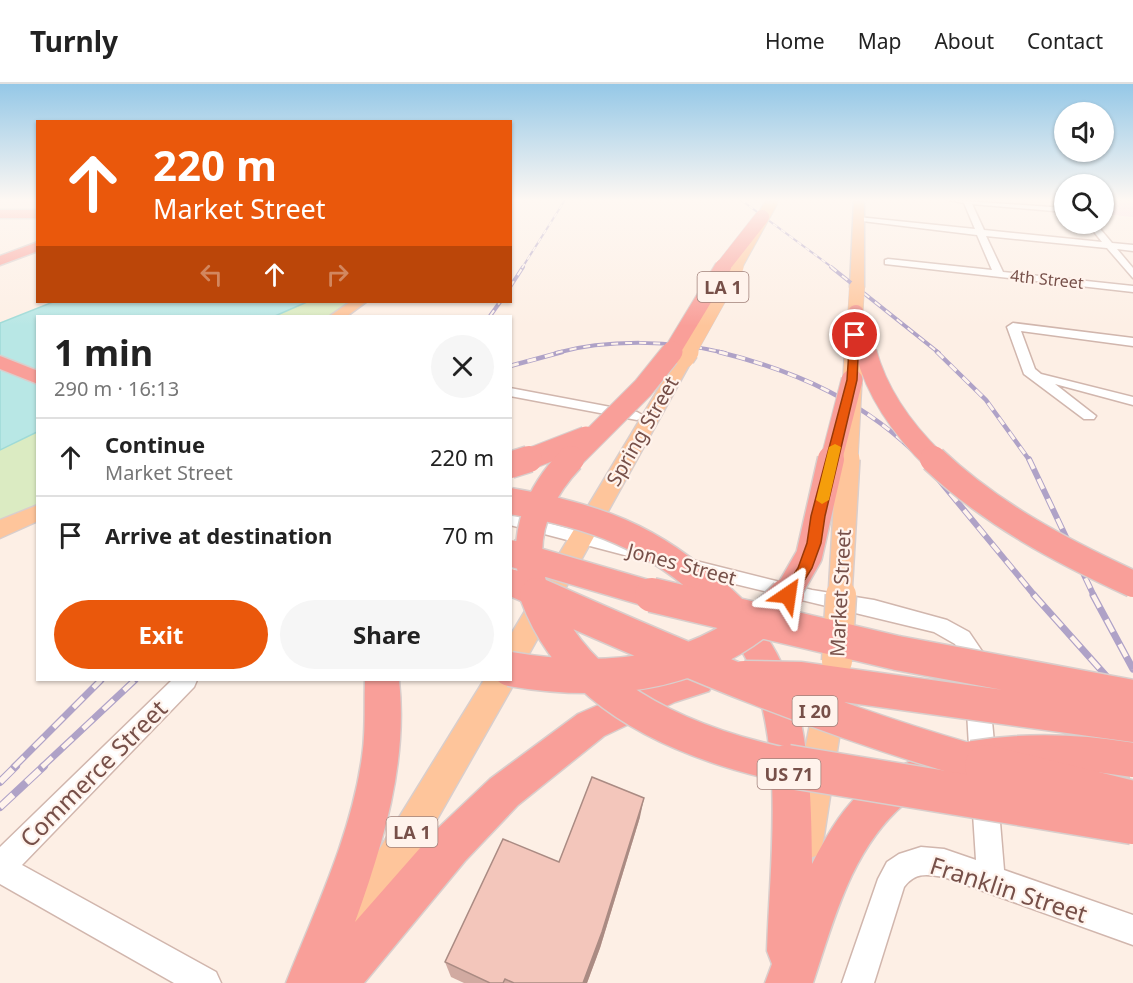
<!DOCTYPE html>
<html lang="en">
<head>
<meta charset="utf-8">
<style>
  :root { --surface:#fff; --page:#f6f6f6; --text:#222; --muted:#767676; --line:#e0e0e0; --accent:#ea580c }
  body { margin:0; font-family:"Noto Sans",sans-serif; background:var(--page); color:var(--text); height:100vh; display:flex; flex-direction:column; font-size:22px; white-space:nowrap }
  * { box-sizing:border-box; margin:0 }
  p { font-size:20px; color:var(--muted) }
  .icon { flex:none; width:33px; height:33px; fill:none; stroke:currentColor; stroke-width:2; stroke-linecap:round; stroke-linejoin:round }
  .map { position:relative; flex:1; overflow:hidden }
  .panel { position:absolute; left:36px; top:231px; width:476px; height:366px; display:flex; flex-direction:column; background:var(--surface); border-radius:0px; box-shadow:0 2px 4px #0004 }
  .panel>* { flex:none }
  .guide { position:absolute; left:36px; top:36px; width:476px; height:183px; border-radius:0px; box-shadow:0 2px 4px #0004; background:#ea580c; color:#fff; overflow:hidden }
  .buttons { position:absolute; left:1054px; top:18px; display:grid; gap:12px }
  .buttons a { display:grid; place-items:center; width:60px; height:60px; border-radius:50%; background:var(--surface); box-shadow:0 2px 4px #0004; font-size:30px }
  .pin { position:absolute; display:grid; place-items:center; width:51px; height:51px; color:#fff; margin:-26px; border:3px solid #fff; border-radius:50%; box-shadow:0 2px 6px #0007 }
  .me { position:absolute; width:66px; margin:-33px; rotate:32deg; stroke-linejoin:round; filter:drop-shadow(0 0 4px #0008) }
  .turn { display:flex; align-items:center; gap:21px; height:126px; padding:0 18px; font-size:27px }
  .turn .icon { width:78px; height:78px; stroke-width:2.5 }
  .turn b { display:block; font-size:42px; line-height:51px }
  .lanes { display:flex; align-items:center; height:57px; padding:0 18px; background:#0003; justify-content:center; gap:30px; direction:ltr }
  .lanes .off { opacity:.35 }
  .round { display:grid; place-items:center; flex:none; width:63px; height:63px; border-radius:32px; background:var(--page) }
  .summary { display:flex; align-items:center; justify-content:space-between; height:102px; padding:0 18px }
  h1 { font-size:36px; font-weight:700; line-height:45px }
  .primary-button { display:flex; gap:12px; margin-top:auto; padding:12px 18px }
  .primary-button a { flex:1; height:69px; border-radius:36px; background:var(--accent); color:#fff; font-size:24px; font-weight:700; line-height:69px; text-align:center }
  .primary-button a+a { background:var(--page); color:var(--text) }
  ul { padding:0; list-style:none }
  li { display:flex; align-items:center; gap:18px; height:78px; padding:0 18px; border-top:2px solid var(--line) }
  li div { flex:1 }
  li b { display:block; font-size:22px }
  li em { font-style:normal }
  header { display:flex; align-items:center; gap:36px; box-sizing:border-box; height:84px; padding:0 30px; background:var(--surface); border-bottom:2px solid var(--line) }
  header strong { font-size:28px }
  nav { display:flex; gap:33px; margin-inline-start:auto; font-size:21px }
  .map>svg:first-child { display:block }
</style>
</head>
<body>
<header>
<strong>Turnly</strong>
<nav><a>Home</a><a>Map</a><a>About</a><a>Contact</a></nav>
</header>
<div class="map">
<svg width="1133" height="899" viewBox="0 0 1133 899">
  <rect width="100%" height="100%" fill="#fdefe5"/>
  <path fill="#fbd7e3" d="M1104 116H1133V133L1104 130Z"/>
  <path fill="#dbebc2" d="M307 218H351L330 232H275Z
    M37 347V421L0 439V366Z"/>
  <path fill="#b8e7e5" stroke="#9edad7" stroke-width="1.5" d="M53 218H307L275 232H38L37 348 0 366V239Z"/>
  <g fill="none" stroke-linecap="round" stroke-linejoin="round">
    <defs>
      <path id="minor" d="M949 116 1065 124V128L972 120 984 146 1102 158 1088 140H1096L1112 159 1133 161V167L1117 165 1133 184V194L1107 164 986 152 1003 188 1133 202V208L885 180V176L888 175 992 186 977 151 854 136 858 133 975 145 964 119Z
        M1013 239 1133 254V262L1021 247 1035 285 1041 290 1133 313V321L1055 300 1096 332 1094 335H1084L1024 290 1007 243Z
        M510 304 637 328 644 332 637 336 510 312Z
        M510 429 651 466 658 467 660 472 658 477 651 478 510 441Z
        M684 474 812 506 874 516 947 536 969 548 986 573 996 680 992 688 983 692 974 688 970 680 964 575 955 560 934 548 677 486 675 481 677 476Z
        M172 596H197L194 603 22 781 216 888 221 899H174L0 800V763Z
        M985 701 994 705 998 714 1004 786 1133 831V861L944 793C927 790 915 788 904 803L874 899H842L878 795 887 778 899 770 921 763 944 765 976 776 972 714 976 705Z"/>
      <path id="major" d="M854 116H864V203L857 207 850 203Z
        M350 218H366L347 232H330Z
        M685 269 693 274 520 586 512 589 515 596 511 605 344 899H300L306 884 484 596H510V552L677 274Z
        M38 421V437L0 454V436Z
        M830 602 841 606 845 615 823 758 818 771 805 776 792 771 787 758 815 615 819 606Z"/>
      <path id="highway" d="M0 126H38V134H0Z
        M38 158V167L0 181V172Z
        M0 272 38 287V300L0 285Z
        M733 519C747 524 754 534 762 546 810 612 811 701 812 780 850 706 872 691 948 662L961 667 967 679 961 691C942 700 920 706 904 720 851 766 834 836 813 899H765L772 880 767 867C770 774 785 670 749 581 742 563 727 548 718 531L722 523Z
        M697 583 709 587 714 597 709 607 675 618 604 652 518 721 465 777 364 899H286C315 826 351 752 362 673 366 647 364 622 365 596H399C408 679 383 760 355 838L435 747 490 695 578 630 653 597Z"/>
    </defs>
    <use href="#minor" stroke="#d1b6ad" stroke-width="3"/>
    <use href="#major" stroke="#d9cecc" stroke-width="3"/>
    <use href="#highway" stroke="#d9cecc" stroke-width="3"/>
    <use href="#minor" fill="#fff" fill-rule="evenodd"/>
    <use href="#major" fill="#fec59b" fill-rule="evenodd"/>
    <use href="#highway" fill="#f99f99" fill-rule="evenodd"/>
    <defs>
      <path id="rail-far5" d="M741 116 833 184
        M522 184 565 116"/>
      <path id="rail-far4" d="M831 183 939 269
        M510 203 523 183
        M490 232 500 218
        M556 269C607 255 673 256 725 269"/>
      <path id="rail-far3" d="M719 268C796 287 867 318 923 377
        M937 268 986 316 1030 377
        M510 282 562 268"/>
      <path id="rail-far2" d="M922 375 1035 512
        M1029 375 1094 512"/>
      <path id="rail-far1" d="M1034 511 1133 622
        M1093 511 1133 585
        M14 683 101 596
        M42 683 135 596"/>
      <path id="rail" d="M0 698 16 682
        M0 723 44 682"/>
    </defs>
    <use href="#rail-far5" stroke="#afa2c7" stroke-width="2"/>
    <use href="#rail-far4" stroke="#afa2c7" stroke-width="4"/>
    <use href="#rail-far3" stroke="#afa2c7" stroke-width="4.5"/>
    <use href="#rail-far2" stroke="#afa2c7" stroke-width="6"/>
    <use href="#rail-far1" stroke="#afa2c7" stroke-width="7"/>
    <use href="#rail" stroke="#afa2c7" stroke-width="8"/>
    <use href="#rail-far5" stroke="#fff3ec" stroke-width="1.5" stroke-dasharray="5" stroke-linecap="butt"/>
    <use href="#rail-far4" stroke="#fff3ec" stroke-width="2" stroke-dasharray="7" stroke-linecap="butt"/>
    <use href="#rail-far3" stroke="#fff3ec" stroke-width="3" stroke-dasharray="9" stroke-linecap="butt"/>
    <use href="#rail-far2" stroke="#fff3ec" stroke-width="4" stroke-dasharray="11" stroke-linecap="butt"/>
    <use href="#rail-far1" stroke="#fff3ec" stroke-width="4.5" stroke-dasharray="14" stroke-linecap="butt"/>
    <use href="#rail" stroke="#fff3ec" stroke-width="6" stroke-dasharray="18" stroke-linecap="butt"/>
    <defs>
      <path id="major-bridge-far4" d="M735 184 772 117"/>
      <path id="major-bridge-far3" d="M688 269 736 183
        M853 269 857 203"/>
      <path id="major-bridge-far2" d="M685 274 689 268
        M848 377 854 268"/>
      <path id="major-bridge-far1" d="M840 512 848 375"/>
      <path id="major-bridge" d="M837 577 841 511"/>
      <path id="highway-bridge-far5" d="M722 184 762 133"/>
      <path id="highway-bridge-far4" d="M856 229 866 269
        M671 269 723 183"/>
      <path id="highway-bridge-far3" d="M866 268C877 309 904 347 935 377
        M524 377 586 353
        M570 377 643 304 672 268
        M831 377 852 296"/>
      <path id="highway-bridge-far2" d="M933 375C991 430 1061 467 1133 500
        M510 381 529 375
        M510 417C591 431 655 453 715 512
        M510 469 657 512
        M510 498 542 512
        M537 512C518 459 534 414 571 375
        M786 512 809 472 831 375"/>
      <path id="highway-bridge-far1" d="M537 511C576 618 692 662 794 683
        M538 511C686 577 835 640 992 683
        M652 511 897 569 1133 613
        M713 511 730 527
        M510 585C614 603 712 590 787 511
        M744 594 801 595 1133 641
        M973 674C1027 665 1079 667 1133 676"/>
      <path id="highway-bridge" d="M787 682 1133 739
        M986 682 1133 718"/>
    </defs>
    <use href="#major-bridge-far4" stroke="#d9cecc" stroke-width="14" stroke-linecap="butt"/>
    <use href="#major-bridge-far3" stroke="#d9cecc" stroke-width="16" stroke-linecap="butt"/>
    <use href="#major-bridge-far2" stroke="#d9cecc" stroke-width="21" stroke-linecap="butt"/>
    <use href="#major-bridge-far1" stroke="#d9cecc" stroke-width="26" stroke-linecap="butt"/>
    <use href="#major-bridge" stroke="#d9cecc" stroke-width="33" stroke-linecap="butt"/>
    <use href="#highway-bridge-far5" stroke="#d9cecc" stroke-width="15" stroke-linecap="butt"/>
    <use href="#highway-bridge-far4" stroke="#d9cecc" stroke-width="18" stroke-linecap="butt"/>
    <use href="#highway-bridge-far3" stroke="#d9cecc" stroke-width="23" stroke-linecap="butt"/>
    <use href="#highway-bridge-far2" stroke="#d9cecc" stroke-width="29" stroke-linecap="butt"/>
    <use href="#highway-bridge-far1" stroke="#d9cecc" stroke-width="37" stroke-linecap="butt"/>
    <use href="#highway-bridge" stroke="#d9cecc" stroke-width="45" stroke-linecap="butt"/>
    <use href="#major-bridge-far4" stroke="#fec59b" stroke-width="12"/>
    <use href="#major-bridge-far3" stroke="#fec59b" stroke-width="15"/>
    <use href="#major-bridge-far2" stroke="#fec59b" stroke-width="19"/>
    <use href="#major-bridge-far1" stroke="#fec59b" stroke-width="23"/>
    <use href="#major-bridge" stroke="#fec59b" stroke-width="30"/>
    <use href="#highway-bridge-far5" stroke="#f99f99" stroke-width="14"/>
    <use href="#highway-bridge-far4" stroke="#f99f99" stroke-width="16"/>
    <use href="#highway-bridge-far3" stroke="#f99f99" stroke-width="21"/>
    <use href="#highway-bridge-far2" stroke="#f99f99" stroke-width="26"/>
    <use href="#highway-bridge-far1" stroke="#f99f99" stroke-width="34"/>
    <use href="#highway-bridge" stroke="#f99f99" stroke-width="42"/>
  </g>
  <path fill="#d1aaa1" d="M640 733 600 864 587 899H464L451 893 445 878 559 778Z"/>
  <path fill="#aa8b83" d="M644 714 640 733 600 864 587 899H583Z"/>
  <path fill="#f3c6bb" stroke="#aa8b83" stroke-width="1.5" d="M592 693 644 714 602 848 583 899H514L505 895 503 899H490L445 878 503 755 559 778Z"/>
  <linearGradient id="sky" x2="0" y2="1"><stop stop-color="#95c8e7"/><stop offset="0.48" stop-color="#fef8f3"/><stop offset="1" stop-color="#fef8f3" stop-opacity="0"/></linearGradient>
  <rect width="1133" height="242" fill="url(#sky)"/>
  <path fill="#ea580c" stroke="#983908" stroke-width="1.5" d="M855 249 859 251 857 296 825 432 821 459 812 484 793 515 788 517 780 511 798 484 807 459 811 432 847 296 850 251Z"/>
  <path fill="#f59e0b" d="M835 360 841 363 829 416 822 420 816 416 829 363Z"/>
  <g text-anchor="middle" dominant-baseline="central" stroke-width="4.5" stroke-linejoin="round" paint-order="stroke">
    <g font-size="16" fill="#775049" stroke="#fff3ec">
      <text transform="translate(1047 195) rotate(6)">4th Street</text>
    </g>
    <g fill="#fff3ec" stroke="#a0817a" stroke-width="1.5">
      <rect x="697.5" y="188" width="51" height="30" rx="4.5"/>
      <rect x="792.5" y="612" width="45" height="30" rx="4.5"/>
      <rect x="757.5" y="675" width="63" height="30" rx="4.5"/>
      <rect x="386.5" y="733" width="51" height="30" rx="4.5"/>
    </g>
    <g font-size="18" font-weight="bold" fill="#775049">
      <text x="723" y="203">LA 1</text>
      <text x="815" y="627">I 20</text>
      <text x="789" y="690">US 71</text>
      <text x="412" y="748">LA 1</text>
    </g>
    <g font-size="20" fill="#775049" stroke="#fff3ec">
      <text transform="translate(642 347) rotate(-60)">Spring Street</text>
      <text transform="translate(682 480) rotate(15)">Jones Street</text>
      <text transform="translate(840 509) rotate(-87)">Market Street</text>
    </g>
    <g font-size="24" fill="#775049" stroke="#fff3ec">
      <text transform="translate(93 689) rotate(-45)">Commerce Street</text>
      <text transform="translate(1009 805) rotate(18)">Franklin Street</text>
    </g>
  </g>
</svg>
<div class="buttons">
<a><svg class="icon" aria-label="sound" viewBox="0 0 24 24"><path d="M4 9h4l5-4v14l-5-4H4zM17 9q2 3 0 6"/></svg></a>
<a><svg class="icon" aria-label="search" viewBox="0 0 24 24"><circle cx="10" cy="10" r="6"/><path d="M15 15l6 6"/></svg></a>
</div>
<div class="pin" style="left:855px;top:251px;background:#d93025"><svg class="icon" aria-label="arrive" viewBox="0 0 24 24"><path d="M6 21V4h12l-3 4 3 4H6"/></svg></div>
<svg class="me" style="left:788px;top:511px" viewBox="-20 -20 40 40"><path d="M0-17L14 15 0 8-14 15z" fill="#ea580c" stroke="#fff" stroke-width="4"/></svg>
<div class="guide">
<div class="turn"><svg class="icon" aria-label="ahead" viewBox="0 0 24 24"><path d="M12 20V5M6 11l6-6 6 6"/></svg><div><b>220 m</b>Market Street</div></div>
<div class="lanes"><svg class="icon off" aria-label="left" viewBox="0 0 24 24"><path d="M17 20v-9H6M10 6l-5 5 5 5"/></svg><svg class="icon" aria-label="ahead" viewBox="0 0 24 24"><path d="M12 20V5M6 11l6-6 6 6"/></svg><svg class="icon off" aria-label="right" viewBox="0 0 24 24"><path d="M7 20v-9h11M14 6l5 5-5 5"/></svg></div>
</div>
<section class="panel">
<div class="summary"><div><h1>1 min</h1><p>290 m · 16:13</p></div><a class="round"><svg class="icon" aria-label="close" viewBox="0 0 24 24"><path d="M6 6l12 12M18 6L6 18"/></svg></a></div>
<ul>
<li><svg class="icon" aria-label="ahead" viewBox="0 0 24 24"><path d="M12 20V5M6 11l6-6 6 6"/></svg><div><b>Continue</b><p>Market Street</p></div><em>220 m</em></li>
<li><svg class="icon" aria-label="arrive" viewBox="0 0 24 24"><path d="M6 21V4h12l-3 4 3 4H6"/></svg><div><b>Arrive at destination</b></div><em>70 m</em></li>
</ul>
<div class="primary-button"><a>Exit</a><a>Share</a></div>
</section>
</div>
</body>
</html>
